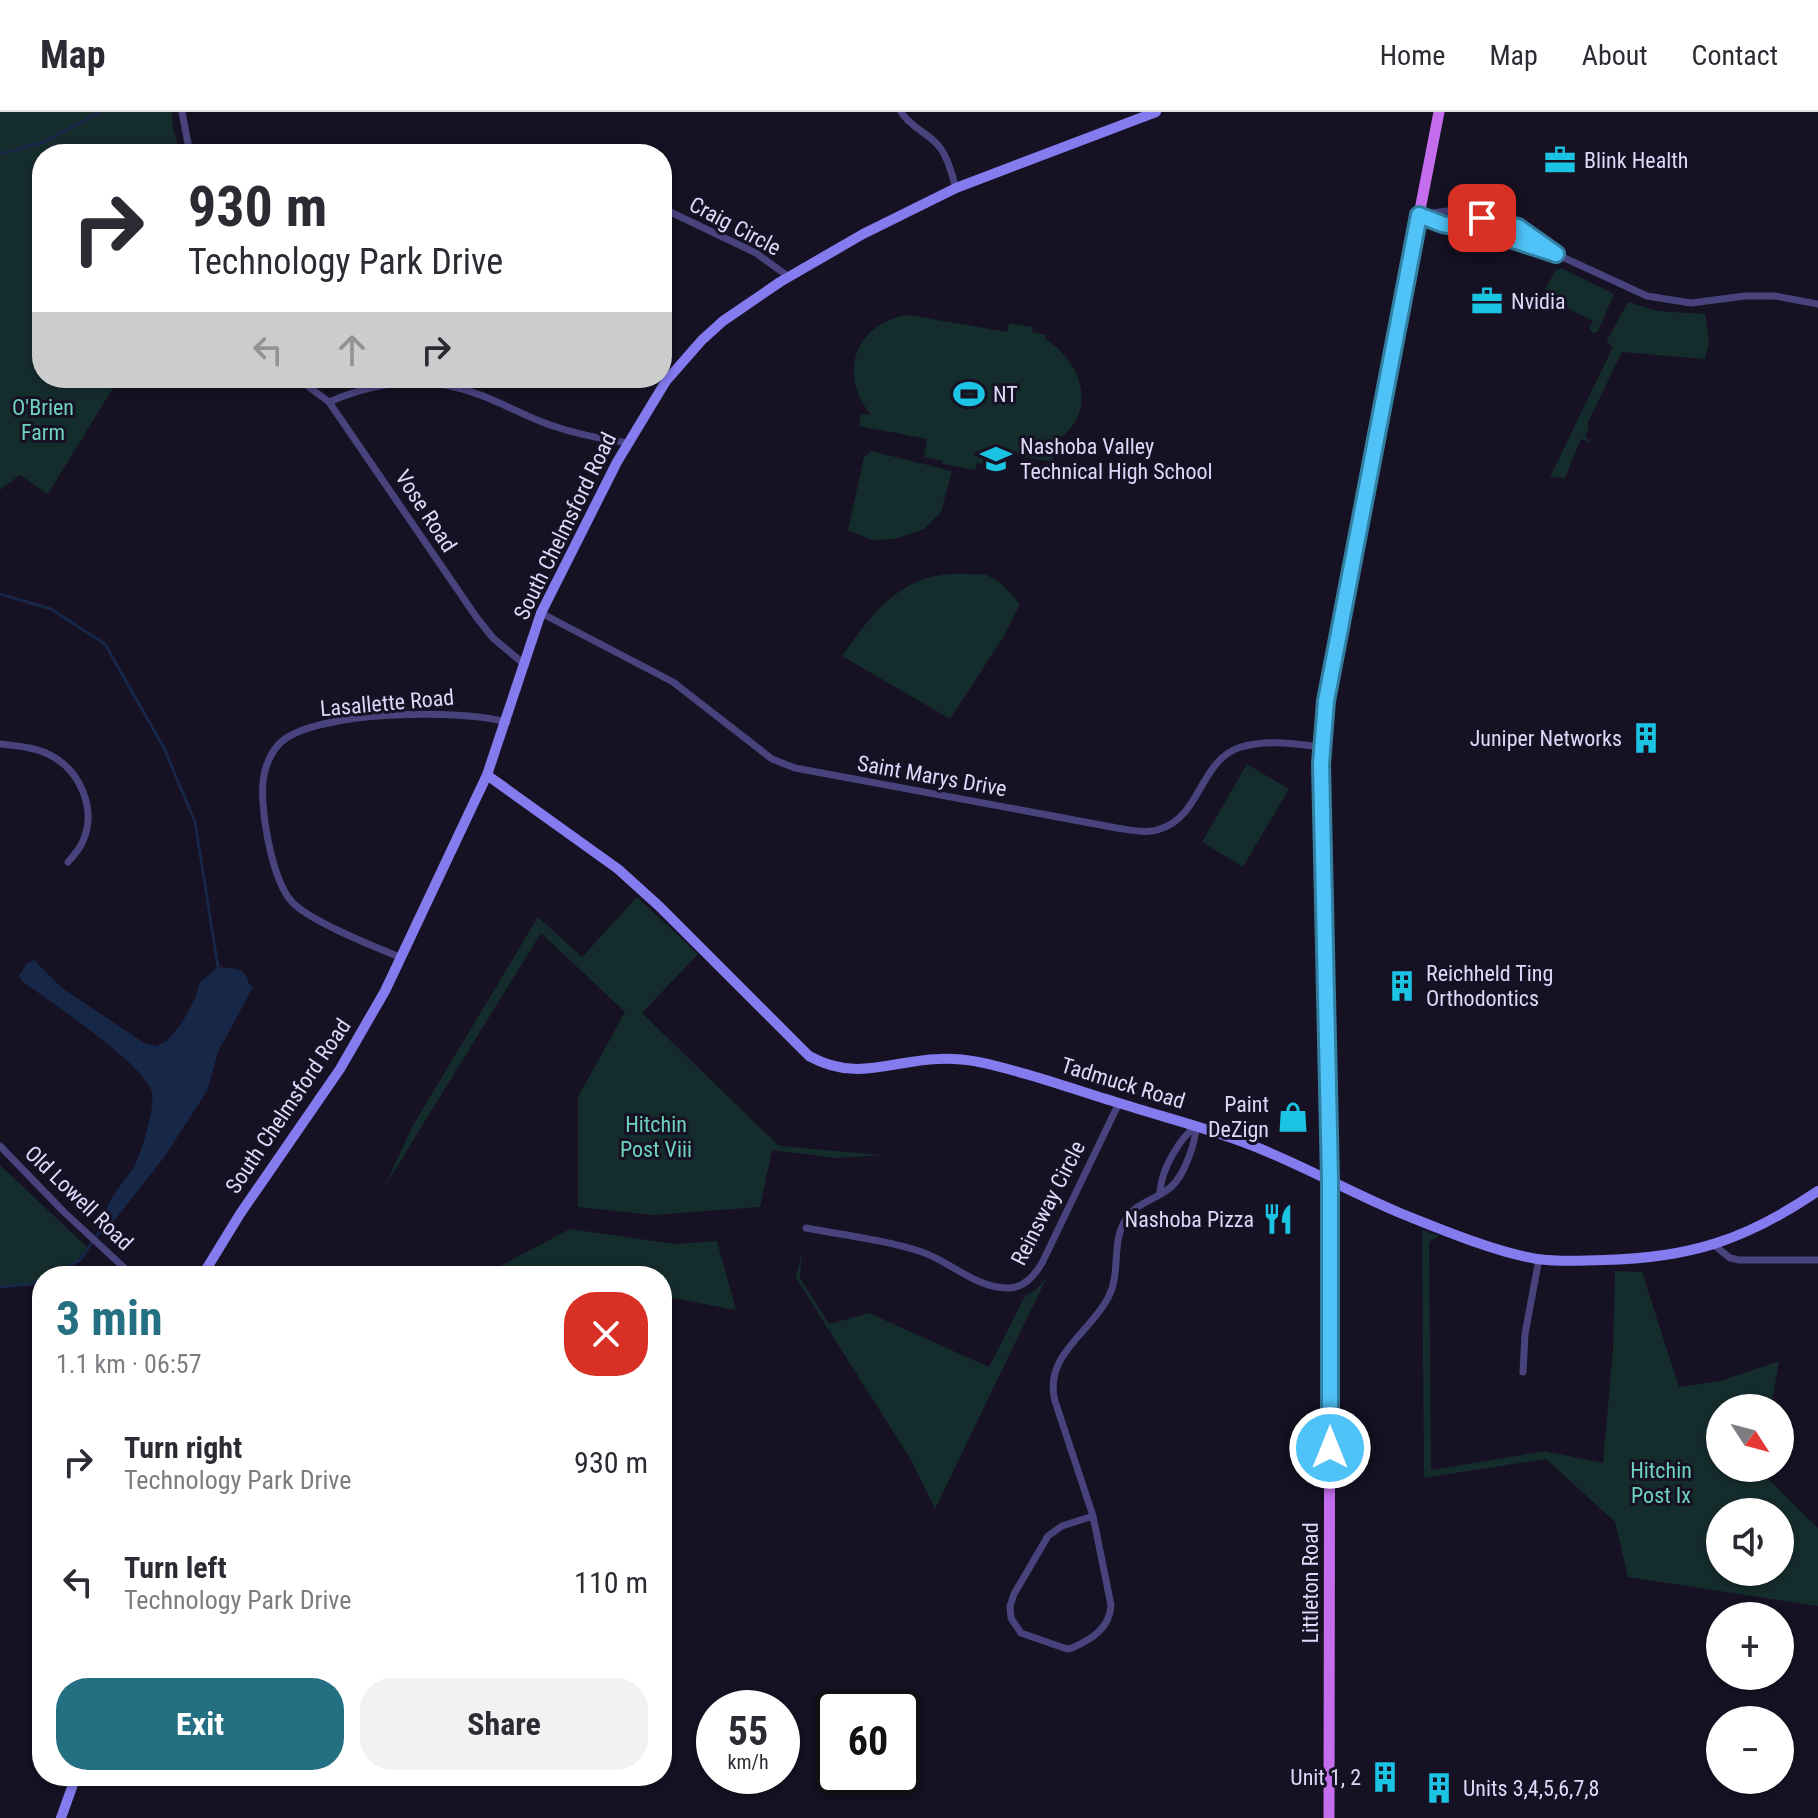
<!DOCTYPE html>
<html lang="en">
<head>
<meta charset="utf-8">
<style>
  :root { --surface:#fff; --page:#f2f2f3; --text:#2b2b33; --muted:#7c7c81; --line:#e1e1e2; --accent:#247082 }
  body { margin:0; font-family:"Roboto Condensed",sans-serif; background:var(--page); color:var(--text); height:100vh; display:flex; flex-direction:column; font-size:30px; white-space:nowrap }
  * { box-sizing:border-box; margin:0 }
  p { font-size:26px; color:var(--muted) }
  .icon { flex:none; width:44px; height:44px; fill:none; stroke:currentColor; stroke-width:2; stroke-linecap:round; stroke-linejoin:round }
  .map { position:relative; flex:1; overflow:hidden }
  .panel { position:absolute; left:32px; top:1154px; width:640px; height:520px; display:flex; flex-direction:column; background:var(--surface); border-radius:32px; box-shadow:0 2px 6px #0004 }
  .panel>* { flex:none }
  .guide { position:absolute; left:32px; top:32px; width:640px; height:244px; border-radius:32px; box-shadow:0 2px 6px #0004; background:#fff; color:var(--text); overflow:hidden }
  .needle { width:52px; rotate:126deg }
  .fabs { position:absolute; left:1706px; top:1282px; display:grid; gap:16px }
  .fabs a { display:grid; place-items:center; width:88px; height:88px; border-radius:50%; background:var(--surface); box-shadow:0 2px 6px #0004; font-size:40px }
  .speed { position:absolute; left:696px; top:1578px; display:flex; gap:16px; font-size:40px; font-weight:700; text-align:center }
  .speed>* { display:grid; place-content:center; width:104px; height:104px; border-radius:50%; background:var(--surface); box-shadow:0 2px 6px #0004; line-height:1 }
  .speed small { font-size:20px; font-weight:400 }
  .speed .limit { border:4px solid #111; border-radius:12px; background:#fff; color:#111 }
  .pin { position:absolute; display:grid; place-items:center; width:68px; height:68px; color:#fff; margin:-34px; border-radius:16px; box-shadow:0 4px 12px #0006 }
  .me { position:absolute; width:88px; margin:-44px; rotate:0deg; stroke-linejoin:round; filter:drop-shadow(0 0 6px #0008) }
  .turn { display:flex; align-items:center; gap:28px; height:168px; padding:0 24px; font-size:36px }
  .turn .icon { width:104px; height:104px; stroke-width:2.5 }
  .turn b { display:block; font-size:56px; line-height:68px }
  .lanes { display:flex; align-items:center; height:76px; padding:0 24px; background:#0003; justify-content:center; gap:40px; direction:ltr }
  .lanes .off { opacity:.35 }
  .round { display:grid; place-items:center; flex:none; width:84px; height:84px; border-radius:32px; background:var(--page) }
  .headline { display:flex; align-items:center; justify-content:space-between; height:136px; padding:0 24px }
  h1 { font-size:48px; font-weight:700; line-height:60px; color:var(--accent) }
  .cta { display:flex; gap:16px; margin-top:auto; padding:16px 24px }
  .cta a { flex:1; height:92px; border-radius:32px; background:var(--accent); color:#fff; font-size:32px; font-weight:700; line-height:92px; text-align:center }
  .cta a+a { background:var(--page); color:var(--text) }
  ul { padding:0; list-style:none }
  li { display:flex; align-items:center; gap:24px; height:120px; padding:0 24px }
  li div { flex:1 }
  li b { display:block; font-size:30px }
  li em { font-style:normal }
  header { display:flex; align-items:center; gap:48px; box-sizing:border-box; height:112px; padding:0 40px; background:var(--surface); border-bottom:2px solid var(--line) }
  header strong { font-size:38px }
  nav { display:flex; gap:44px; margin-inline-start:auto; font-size:28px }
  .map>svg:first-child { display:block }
</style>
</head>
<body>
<header>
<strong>Map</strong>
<nav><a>Home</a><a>Map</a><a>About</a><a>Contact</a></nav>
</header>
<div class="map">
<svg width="1818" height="1706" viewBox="0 0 1818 1706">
  <rect width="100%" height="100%" fill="#161123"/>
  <path fill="#152c2d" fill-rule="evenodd" d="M0 0H172L173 17 181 42H42V266H122L116 271 48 382 20 363 0 378Z
    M1561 156 1614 182 1598 219 1593 221 1589 216 1593 209 1542 183 1555 159Z
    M1628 190 1658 199 1705 202 1709 228 1705 247 1622 240 1588 310V318L1585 323 1590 331 1581 327 1565 366 1550 365 1613 235 1606 230Z
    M909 203 1007 220 1009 211 1033 215 1032 220 1046 223 1045 227C1089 254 1098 311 1046 335L1054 338 1052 350 990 338 987 353 977 351 975 358 943 352V349L924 345 927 327 859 314 861 302 871 303C837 262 855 210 909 203Z
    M871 339 952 359 941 400 924 417 895 427 872 428 848 418 864 345Z
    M985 462 1001 471 1020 492 1004 524 950 607 842 544C868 508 893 470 941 463 955 461 970 463 985 462Z
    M1247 652 1289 677 1243 755 1202 730Z
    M637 785 698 842 642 901 779 1034 882 1043 836 1046 772 1038 760 1095 654 1103 578 1095V985L625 900 541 821 385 1074 412 1015 538 805 582 845Z
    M0 1053 87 1135C79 1150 60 1163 42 1164V1167L31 1172 0 1175Z
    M570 1117 675 1132 717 1129 736 1198 662 1184V1164H551L498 1155Z
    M1422 1118 1439 1124 1429 1130 1431 1358 1545 1339 1603 1351 1613 1237 1615 1159 1642 1160 1679 1275 1720 1269 1779 1249 1771 1296H1720V1356H1762V1361L1818 1416V1494L1628 1465 1615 1410 1546 1347 1424 1366ZM1720 1400H1780V1460H1720Z
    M802 1140 800 1166 829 1212 869 1201 989 1255 1025 1184 1036 1178 1047 1165 935 1397 911 1348 796 1166Z"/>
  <path fill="#162748" d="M34 848 62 876 144 931 156 934 168 928 183 909 196 884 199 871 218 855C235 857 245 854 249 872L253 875 218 940 207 979 165 1044 114 1109 105 1112C102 1090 125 1071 135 1053 142 1039 155 996 152 981 144 951 50 890 22 869L19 864 26 852Z"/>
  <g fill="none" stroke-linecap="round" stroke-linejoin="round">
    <path stroke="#162748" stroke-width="3" d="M0 42 44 30 100 0
      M0 482 51 497 105 532 164 636 195 710 218 855
      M49 1164 80 1148 105 1112
      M0 1175 31 1172 42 1167"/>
    <path stroke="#48427d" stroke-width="7" d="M182 0 190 42
      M901 0C909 13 923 19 935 30 947 41 951 60 956 76
      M662 96 756 141 789 165
      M1419 103 1447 99 1518 115 1556 142 1647 184 1691 191 1745 184H1775L1818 192
      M1420 103 1442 112 1498 123 1550 140
      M297 266 329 290 477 506 493 526 524 552
      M329 290C379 268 432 263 483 284 506 293 527 305 550 313 576 322 601 327 628 331
      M541 501 673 570 772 647 795 656 1117 716C1131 718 1147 722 1160 717 1201 705 1200 647 1241 635 1268 627 1295 632 1322 635
      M0 632C16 634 35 635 50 643 80 658 97 697 83 729 80 737 74 743 68 750
      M402 846C375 835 312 810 293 791 272 770 258 692 264 663 266 652 272 639 280 631 314 598 462 597 507 610
      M0 1034 63 1099 133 1164
      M1160 1080C1161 1058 1179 1027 1196 1014
      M806 1116C844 1123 885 1128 922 1140 951 1150 977 1177 1009 1176 1025 1175 1034 1164 1042 1151L1119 991
      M1714 1133 1730 1146 1739 1148H1818
      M1523 1260 1525 1222 1539 1147
      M1093 1404 1062 1414 1048 1424 1014 1482 1010 1494 1011 1506 1021 1521 1067 1537 1072 1536C1092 1527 1110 1516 1111 1493L1093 1404 1055 1289C1043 1243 1091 1221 1109 1184 1121 1160 1111 1129 1126 1107 1138 1089 1156 1088 1171 1075 1184 1064 1196 1030 1196 1014"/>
    <path stroke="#847bef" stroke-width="10" d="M487 663 618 757 660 795 809 944C856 970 889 949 938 947 964 945 990 952 1015 959 1050 968 1084 981 1119 991 1163 1005 1208 1016 1251 1033 1302 1053 1350 1080 1400 1101 1440 1117 1495 1140 1537 1147 1559 1150 1582 1149 1604 1148 1690 1146 1746 1128 1818 1079
      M202 1164 240 1102 340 957 385 879 487 663 541 501 617 350 666 269 702 228 723 209 780 170 863 122 956 76 1156 0
      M61 1706 76 1664"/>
    <path stroke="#c46ded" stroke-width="11" d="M1329 1706 1330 1067 1323 620 1332 551 1439 0"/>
  </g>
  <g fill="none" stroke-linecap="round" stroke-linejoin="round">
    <defs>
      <path id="route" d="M1330 1336V1067L1321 652 1326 589 1419 103 1442 112 1498 123 1556 142 1518 115 1482 106"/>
    </defs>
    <use href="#route" stroke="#337fa1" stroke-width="20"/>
    <use href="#route" stroke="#4fc3f7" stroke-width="14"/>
  </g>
  <defs>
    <symbol id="office-bare" viewBox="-9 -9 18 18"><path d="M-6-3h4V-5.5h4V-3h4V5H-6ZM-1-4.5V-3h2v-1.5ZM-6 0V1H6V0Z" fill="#1cc4e3" stroke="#161123" stroke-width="2.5" paint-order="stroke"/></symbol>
    <symbol id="stadium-bare" viewBox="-9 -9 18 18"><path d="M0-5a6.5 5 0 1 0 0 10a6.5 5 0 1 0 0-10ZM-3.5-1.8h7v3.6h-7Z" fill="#1cc4e3" stroke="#161123" stroke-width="2.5" paint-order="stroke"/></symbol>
    <symbol id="school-bare" viewBox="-9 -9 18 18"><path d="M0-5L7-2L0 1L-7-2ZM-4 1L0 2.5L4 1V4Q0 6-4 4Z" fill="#1cc4e3" stroke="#161123" stroke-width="2.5" paint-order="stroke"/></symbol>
    <symbol id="building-bare" viewBox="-9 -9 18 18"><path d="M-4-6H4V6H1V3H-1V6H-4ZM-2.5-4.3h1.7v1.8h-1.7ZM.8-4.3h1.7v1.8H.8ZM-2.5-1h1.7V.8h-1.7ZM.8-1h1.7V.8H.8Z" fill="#1cc4e3" stroke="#161123" stroke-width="2.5" paint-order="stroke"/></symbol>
    <symbol id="shop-bare" viewBox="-9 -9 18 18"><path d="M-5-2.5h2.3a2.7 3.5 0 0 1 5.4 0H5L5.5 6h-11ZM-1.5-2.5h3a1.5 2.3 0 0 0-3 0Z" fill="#1cc4e3" stroke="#161123" stroke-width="2.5" paint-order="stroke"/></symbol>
    <symbol id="restaurant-bare" viewBox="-9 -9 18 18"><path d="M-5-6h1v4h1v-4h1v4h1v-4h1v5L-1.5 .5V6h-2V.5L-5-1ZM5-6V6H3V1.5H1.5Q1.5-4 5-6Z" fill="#1cc4e3" stroke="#161123" stroke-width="2.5" paint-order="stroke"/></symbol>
  </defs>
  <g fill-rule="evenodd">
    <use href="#office-bare" x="1538" y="26" width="44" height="44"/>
    <use href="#office-bare" x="1465" y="167" width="44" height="44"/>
    <use href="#stadium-bare" x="947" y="260" width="44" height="44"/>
    <use href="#school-bare" x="974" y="325" width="44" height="44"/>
    <use href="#building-bare" x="1624" y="604" width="44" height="44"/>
    <use href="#building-bare" x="1380" y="852" width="44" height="44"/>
    <use href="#shop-bare" x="1271" y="983" width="44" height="44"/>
    <use href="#restaurant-bare" x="1256" y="1085" width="44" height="44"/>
    <use href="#building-bare" x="1363" y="1643" width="44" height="44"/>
    <use href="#building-bare" x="1417" y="1654" width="44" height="44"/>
  </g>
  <g text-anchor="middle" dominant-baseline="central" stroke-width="6" stroke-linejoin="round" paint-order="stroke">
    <g font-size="22" fill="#ded9fa" stroke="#161123" text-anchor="start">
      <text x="1584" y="48">Blink Health</text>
      <text x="1511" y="189">Nvidia</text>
      <text x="993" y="282">NT</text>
      <text x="1020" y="334">Nashoba Valley<tspan x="1020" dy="25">Technical High School</tspan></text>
      <text x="1622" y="626" text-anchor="end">Juniper Networks</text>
      <text x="1426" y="861">Reichheld Ting<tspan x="1426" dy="25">Orthodontics</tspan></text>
      <text x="1269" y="992" text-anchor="end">Paint<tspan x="1269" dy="25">DeZign</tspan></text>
      <text x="1254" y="1107" text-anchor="end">Nashoba Pizza</text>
      <text x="1361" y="1665" text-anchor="end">Unit 1, 2</text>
      <text x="1463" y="1676">Units 3,4,5,6,7,8</text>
    </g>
    <g font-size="22" fill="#ded9fa" stroke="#161123">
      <text transform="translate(735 114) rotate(28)">Craig Circle</text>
      <text transform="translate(426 399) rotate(57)">Vose Road</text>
      <text transform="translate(565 414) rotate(-64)">South Chelmsford Road</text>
      <text transform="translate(387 591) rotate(-5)">Lasallette Road</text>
      <text transform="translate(932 664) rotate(10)">Saint Marys Drive</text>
      <text transform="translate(1123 971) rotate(17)">Tadmuck Road</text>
      <text transform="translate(288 994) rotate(-56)">South Chelmsford Road</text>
      <text transform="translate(79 1086) rotate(44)">Old Lowell Road</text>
      <text transform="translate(1048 1091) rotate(-63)">Reinsway Circle</text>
      <text transform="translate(1310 1471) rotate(-90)">Littleton Road</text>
    </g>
    <g font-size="22" fill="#6dd2be" stroke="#161123">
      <text x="43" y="295">O'Brien<tspan x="43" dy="25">Farm</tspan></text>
      <text x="656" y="1012">Hitchin<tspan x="656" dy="25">Post Viii</tspan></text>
      <text x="1661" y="1358">Hitchin<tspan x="1661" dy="25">Post Ix</tspan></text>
    </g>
  </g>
</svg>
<div class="fabs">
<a><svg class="needle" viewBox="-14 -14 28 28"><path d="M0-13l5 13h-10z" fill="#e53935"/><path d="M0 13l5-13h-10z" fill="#7c7c81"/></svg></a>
<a><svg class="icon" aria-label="sound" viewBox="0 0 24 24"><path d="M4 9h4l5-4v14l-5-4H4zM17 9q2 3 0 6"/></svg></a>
<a>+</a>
<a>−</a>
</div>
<div class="speed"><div>55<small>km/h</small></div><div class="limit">60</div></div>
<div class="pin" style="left:1482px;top:106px;background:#d93025"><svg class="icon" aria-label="arrive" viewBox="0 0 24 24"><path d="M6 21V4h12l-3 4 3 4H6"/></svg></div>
<svg class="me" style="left:1330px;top:1336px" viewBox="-20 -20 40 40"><circle r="17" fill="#4fc3f7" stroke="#fff" stroke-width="3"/><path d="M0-11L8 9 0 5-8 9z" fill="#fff"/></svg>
<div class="guide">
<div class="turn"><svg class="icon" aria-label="right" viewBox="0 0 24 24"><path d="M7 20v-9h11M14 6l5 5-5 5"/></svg><div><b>930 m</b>Technology Park Drive</div></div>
<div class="lanes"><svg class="icon off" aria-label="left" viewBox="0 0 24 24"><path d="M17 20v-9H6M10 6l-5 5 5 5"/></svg><svg class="icon off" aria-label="ahead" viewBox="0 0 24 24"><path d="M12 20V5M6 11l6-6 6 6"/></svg><svg class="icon" aria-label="right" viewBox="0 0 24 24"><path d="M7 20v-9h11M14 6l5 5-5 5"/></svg></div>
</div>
<section class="panel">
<div class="headline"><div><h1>3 min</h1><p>1.1 km · 06:57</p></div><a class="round" style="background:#d93025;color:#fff"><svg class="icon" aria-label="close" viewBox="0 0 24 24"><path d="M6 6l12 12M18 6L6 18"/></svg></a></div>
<ul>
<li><svg class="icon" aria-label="right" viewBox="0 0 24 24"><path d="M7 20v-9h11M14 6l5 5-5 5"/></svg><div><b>Turn right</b><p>Technology Park Drive</p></div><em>930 m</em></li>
<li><svg class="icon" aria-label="left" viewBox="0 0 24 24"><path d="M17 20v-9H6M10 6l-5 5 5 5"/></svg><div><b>Turn left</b><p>Technology Park Drive</p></div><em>110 m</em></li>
</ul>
<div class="cta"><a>Exit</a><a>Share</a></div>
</section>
</div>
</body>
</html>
